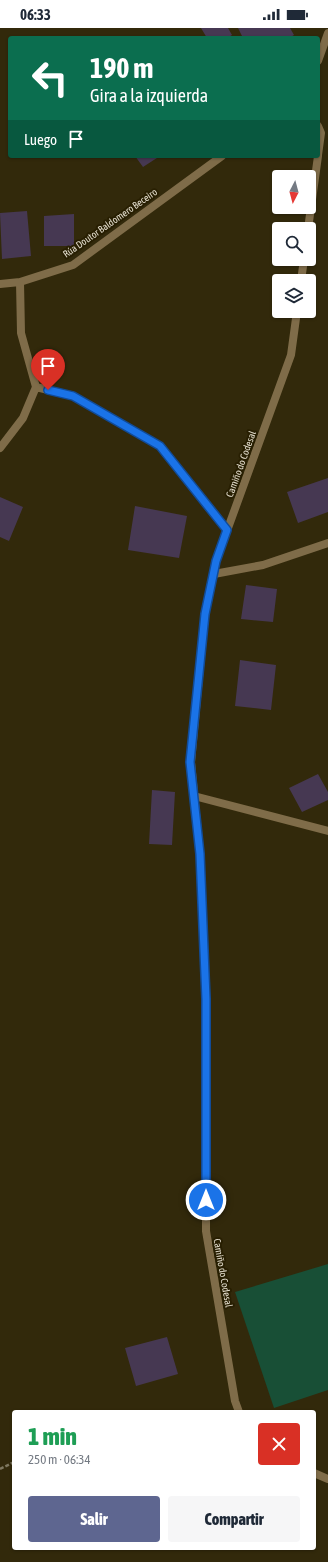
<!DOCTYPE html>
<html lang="es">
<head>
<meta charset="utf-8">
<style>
  :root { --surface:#fff; --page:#f6f6f7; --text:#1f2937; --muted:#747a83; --accent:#5e6690 }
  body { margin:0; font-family:"Asap Condensed",sans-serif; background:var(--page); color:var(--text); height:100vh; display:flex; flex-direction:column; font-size:15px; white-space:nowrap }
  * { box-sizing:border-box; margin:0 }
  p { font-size:13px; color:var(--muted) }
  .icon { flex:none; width:22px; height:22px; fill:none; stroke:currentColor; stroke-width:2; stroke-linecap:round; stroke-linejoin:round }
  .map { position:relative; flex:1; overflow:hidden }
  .details { position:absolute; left:12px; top:1382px; width:304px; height:140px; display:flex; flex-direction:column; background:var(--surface); border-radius:4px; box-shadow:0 1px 3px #0004 }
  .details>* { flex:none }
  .banner { position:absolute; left:8px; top:8px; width:312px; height:122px; border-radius:4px; box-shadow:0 1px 3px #0004; background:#0b6e4f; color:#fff; overflow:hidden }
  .needle { width:26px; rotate:186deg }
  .tools { position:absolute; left:272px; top:142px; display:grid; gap:8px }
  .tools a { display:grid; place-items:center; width:44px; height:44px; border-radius:4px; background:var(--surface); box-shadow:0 1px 3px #0004; font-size:20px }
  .pin { position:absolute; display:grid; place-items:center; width:34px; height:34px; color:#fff; margin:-41px -17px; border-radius:50% 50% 50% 0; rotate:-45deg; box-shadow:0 0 4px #0007 }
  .pin .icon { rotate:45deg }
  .me { position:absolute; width:44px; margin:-22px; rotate:0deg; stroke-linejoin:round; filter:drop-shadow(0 0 3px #0008) }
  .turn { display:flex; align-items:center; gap:14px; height:84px; padding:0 16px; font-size:18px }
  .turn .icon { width:52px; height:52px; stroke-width:2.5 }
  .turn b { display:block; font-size:28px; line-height:34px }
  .then { display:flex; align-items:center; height:38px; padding:0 16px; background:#0003; gap:8px; font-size:15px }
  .round { display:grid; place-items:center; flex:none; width:42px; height:42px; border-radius:4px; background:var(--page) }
  .summary { display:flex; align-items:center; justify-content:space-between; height:68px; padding:0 16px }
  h1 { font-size:24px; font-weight:800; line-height:30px; color:#1e9e55 }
  .button { display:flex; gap:8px; margin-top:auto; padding:8px 16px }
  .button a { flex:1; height:46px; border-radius:4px; background:var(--accent); color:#fff; font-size:16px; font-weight:800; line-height:46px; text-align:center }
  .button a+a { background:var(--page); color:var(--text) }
  .status { display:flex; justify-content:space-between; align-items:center; height:28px; padding:0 20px; background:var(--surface); direction:ltr }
  .status svg { height:11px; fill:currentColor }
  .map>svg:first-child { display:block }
</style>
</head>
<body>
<div class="status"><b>06:33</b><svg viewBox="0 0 49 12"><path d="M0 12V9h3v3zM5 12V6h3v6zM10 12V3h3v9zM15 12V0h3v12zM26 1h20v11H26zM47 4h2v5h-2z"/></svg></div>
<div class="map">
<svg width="328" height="1534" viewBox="0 0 328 1534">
  <rect width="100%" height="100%" fill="#32290b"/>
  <path fill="#184f36" d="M328 1236V1362L274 1380 235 1264Z"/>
  <path fill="#463852" d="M201 0H228L232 7 227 10H207Z
    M238 0H290L294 7 289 10H243Z
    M135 128H160L143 139Z
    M27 183 31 228 2 231 0 185Z
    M74 186V218H44V188Z
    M328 450V484L298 495 287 464Z
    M0 469 23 479 9 513 0 509Z
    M135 478 187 488 179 530 128 522Z
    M246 557 277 561 273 594 241 591Z
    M240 632 276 637 271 682 235 678Z
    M318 746 328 764V772L302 784 289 760Z
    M152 762 175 764 172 817 149 816Z
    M167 1309 178 1346 136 1358 125 1320Z"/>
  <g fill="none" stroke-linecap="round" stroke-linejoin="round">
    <path stroke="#7e775f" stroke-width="2.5" stroke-dasharray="4 2" stroke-linecap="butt" d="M0 1441 14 1434"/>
    <path stroke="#7f6c49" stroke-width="8" d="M194 768 328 803"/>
    <path stroke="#7f6c49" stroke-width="8" d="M318 33 328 5
      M318 98 321 105 318 127
      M308 201 318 128
      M301 253 304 231
      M0 256 20 254 73 237 222 128
      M36 359 73 368 160 418 227 502
      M0 420 23 390 36 359 21 305 20 254
      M214 546 263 537 328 515
      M239 1384 235 1373 206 1203V971L200 826 191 734 205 586 216 533 291 327 297 283
      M314 1445 328 1451"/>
  </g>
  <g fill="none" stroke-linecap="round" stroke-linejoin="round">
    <defs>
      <path id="route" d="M48 362 73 368 160 418 227 502 216 533 205 586 190 734 200 826 206 971V1172"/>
    </defs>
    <use href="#route" stroke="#114b97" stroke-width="10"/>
    <use href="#route" stroke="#1a73e8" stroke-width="7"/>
  </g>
  <g text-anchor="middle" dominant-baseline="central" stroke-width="4" stroke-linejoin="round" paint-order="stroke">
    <g font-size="10" fill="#e5dfcf" stroke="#281f02">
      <text transform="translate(110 195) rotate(-35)">Rúa Doutor Baldomero Beceiro</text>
      <text transform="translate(241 436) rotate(-70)">Camiño do Codesal</text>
      <text transform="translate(223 1245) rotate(80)">Camiño do Codesal</text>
    </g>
  </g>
</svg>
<div class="tools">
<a><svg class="needle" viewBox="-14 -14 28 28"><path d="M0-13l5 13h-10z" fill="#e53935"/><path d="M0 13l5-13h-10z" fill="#747a83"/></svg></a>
<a><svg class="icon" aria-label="search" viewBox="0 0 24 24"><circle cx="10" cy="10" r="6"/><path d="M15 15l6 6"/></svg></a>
<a><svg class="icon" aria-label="layers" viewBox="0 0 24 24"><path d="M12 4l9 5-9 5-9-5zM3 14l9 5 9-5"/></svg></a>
</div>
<div class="pin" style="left:48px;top:362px;background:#d93025"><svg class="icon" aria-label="arrive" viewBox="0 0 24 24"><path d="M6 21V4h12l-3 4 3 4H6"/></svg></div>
<svg class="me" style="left:206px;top:1172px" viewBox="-20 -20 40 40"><circle r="17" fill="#1a73e8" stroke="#fff" stroke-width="3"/><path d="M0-11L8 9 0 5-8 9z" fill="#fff"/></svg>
<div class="banner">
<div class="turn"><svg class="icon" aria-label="left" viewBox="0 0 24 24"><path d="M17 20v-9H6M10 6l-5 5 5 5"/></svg><div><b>190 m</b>Gira a la izquierda</div></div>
<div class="then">Luego<svg class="icon" aria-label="arrive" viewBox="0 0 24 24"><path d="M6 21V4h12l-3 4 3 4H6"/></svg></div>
</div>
<section class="details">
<div class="summary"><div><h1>1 min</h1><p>250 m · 06:34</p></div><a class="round" style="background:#d93025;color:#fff"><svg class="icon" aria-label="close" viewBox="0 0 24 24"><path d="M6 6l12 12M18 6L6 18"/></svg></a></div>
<div class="button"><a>Salir</a><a>Compartir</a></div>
</section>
</div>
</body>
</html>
